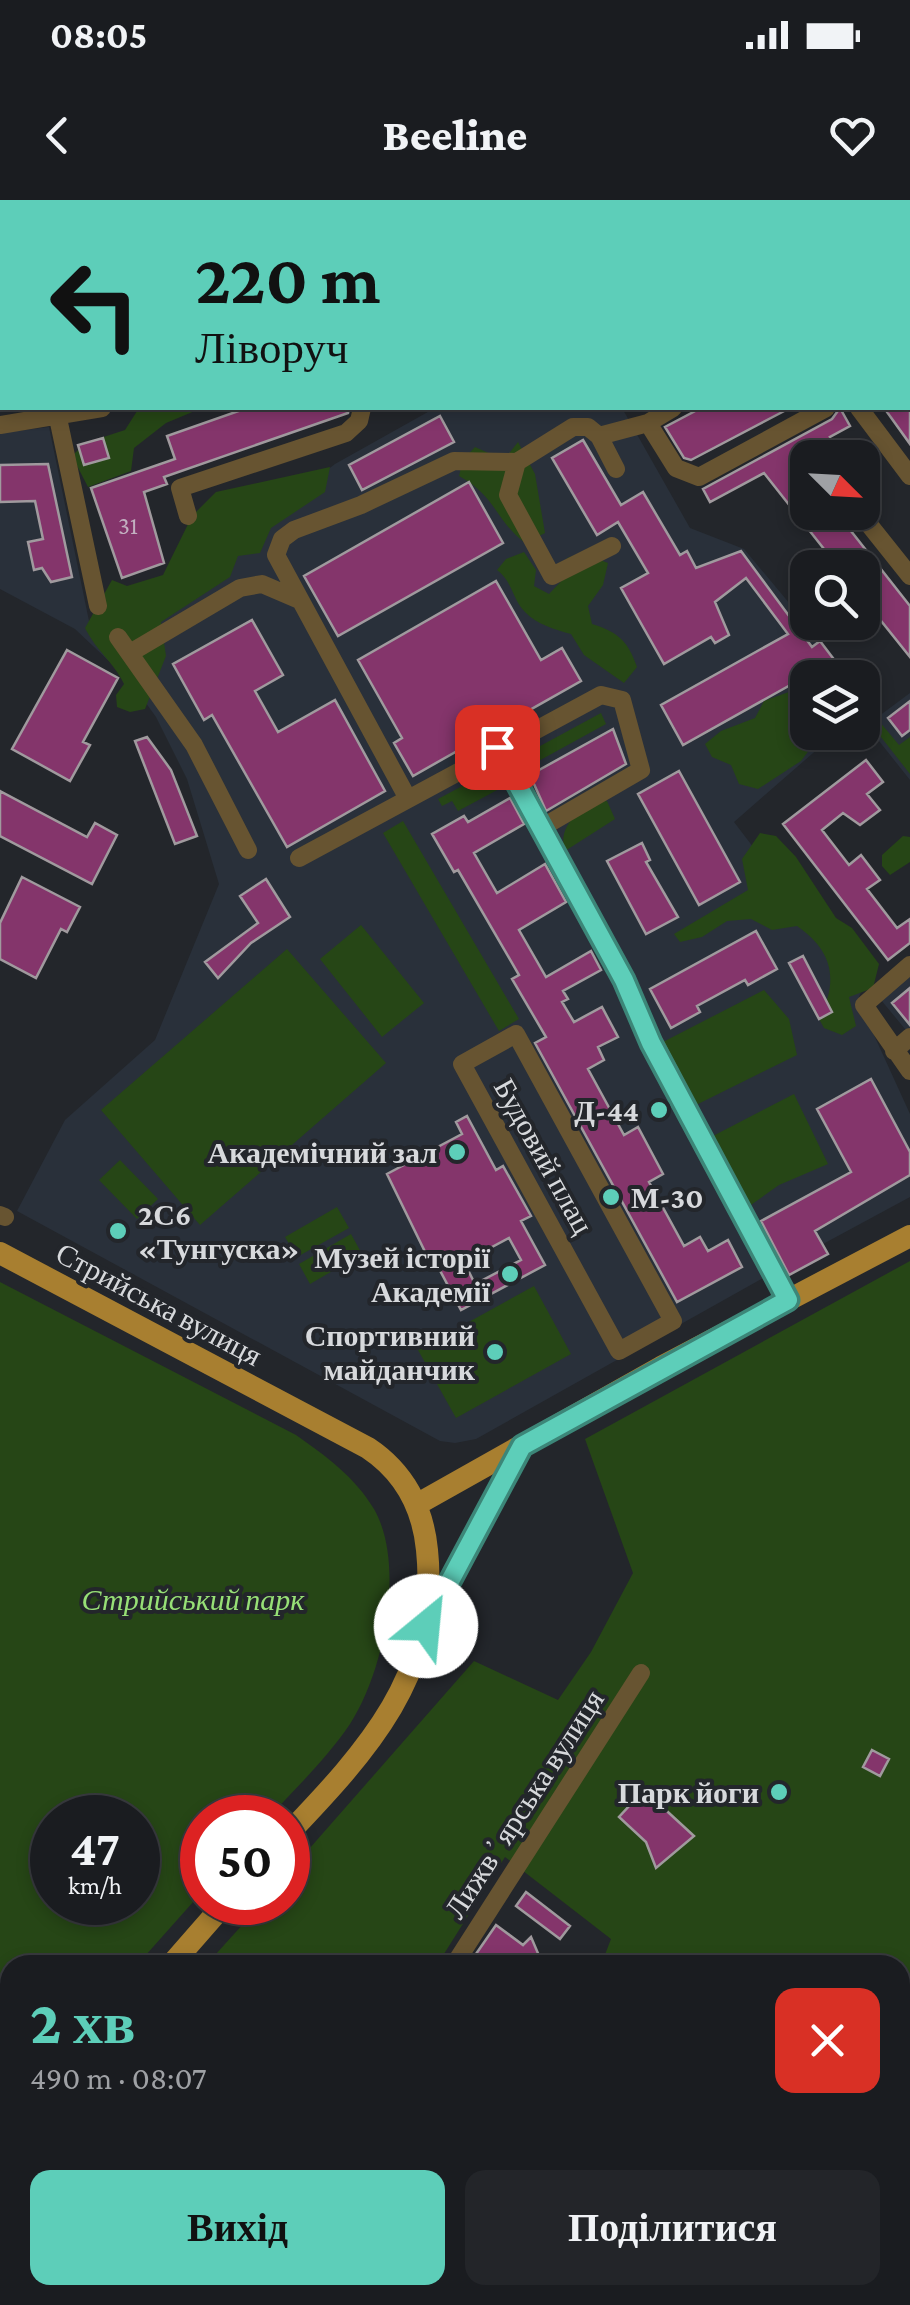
<!DOCTYPE html>
<html lang="uk">
<head>
<meta charset="utf-8">
<style>
  :root { --surface:#1a1c20; --page:#232529; --text:#f1f3f6; --muted:#9fa1a5; --line:#383a3e; --accent:#5dceb9 }
  body { margin:0; font-family:"Crimson Pro",serif; background:var(--page); color:var(--text); height:100vh; display:flex; flex-direction:column; font-size:38px; white-space:nowrap }
  * { box-sizing:border-box; margin:0 }
  p { font-size:32px; color:var(--muted) }
  .icon { flex:none; width:55px; height:55px; fill:none; stroke:currentColor; stroke-width:2; stroke-linecap:round; stroke-linejoin:round }
  .map { position:relative; flex:1; overflow:hidden }
  .sheet { position:absolute; left:0px; top:1755px; width:910px; height:350px; display:flex; flex-direction:column; background:var(--surface); border-radius:30px 30px 0 0; box-shadow:0 5px 15px #0003,0 0 0 2px var(--line) }
  .sheet>* { flex:none }
  .top-card { position:absolute; left:0px; top:0px; width:910px; height:210px; box-shadow:0 5px 15px #0003,0 0 0 2px var(--line); background:#5dceb9; color:#111; overflow:hidden }
  .needle { width:65px; rotate:114deg }
  .buttons { position:absolute; left:790px; top:240px; display:grid; gap:20px }
  .buttons a { display:grid; place-items:center; width:90px; height:90px; border-radius:20px; background:var(--surface); box-shadow:0 5px 15px #0003,0 0 0 2px var(--line); font-size:50px }
  .speed { position:absolute; left:30px; top:1595px; display:flex; gap:20px; font-size:50px; font-weight:700; text-align:center }
  .speed>* { display:grid; place-content:center; width:130px; height:130px; border-radius:50%; background:var(--surface); box-shadow:0 5px 15px #0003,0 0 0 2px var(--line); line-height:1 }
  .speed small { font-size:25px; font-weight:400 }
  .speed .limit { border:15px solid #d22; background:#fff; color:#111 }
  .pin { position:absolute; display:grid; place-items:center; width:85px; height:85px; color:#fff; margin:-42px; border-radius:20px; box-shadow:0 5px 15px #0006 }
  .me { position:absolute; width:110px; margin:-55px; rotate:28deg; stroke-linejoin:round; filter:drop-shadow(0 0 8px #0008) }
  .turn { display:flex; align-items:center; gap:35px; height:210px; padding:0 30px; font-size:45px }
  .turn .icon { width:130px; height:130px; stroke-width:2.5 }
  .turn b { display:block; font-size:70px; line-height:85px }
  .round { display:grid; place-items:center; flex:none; width:105px; height:105px; border-radius:20px; background:var(--page) }
  .summary { display:flex; align-items:center; justify-content:space-between; height:170px; padding:0 30px }
  h1 { font-size:60px; font-weight:800; line-height:75px; color:var(--accent) }
  .cta { display:flex; gap:20px; margin-top:auto; padding:20px 30px }
  .cta a { flex:1; height:115px; border-radius:20px; background:var(--accent); color:#111; font-size:40px; font-weight:800; line-height:115px; text-align:center }
  .cta a+a { background:var(--page); color:var(--text) }
  .status { display:flex; justify-content:space-between; align-items:center; height:70px; padding:0 50px; background:var(--surface); direction:ltr }
  .status svg { height:28px; fill:currentColor }
  header { display:flex; justify-content:space-between; align-items:center; height:130px; padding:0 30px; background:var(--surface); font-size:45px; font-weight:800 }
  .map>svg:first-child { display:block }
</style>
</head>
<body>
<div class="status"><b>08:05</b><svg viewBox="0 0 49 12"><path d="M0 12V9h3v3zM5 12V6h3v6zM10 12V3h3v9zM15 12V0h3v12zM26 1h20v11H26zM47 4h2v5h-2z"/></svg></div>
<header><svg class="icon" aria-label="back" viewBox="0 0 24 24"><path d="M15 5l-7 7 7 7"/></svg>Beeline<svg class="icon" aria-label="heart" viewBox="0 0 24 24"><path d="M12 20l-8-8c-3-5 5-10 8-4 3-6 11-1 8 4z"/></svg></header>
<div class="map">
<svg width="910" height="2105" viewBox="0 0 910 2105">
  <rect width="100%" height="100%" fill="#23262b"/>
  <path fill="#29303a" d="M435 208H622L690 328 744 349 851 477 808 478V532L836 533 734 622 862 789 858 800 910 914V997L823 1044 828 1054 784 1078 774 1072 476 1239 455 1243 440 1241 17 1011 65 920 155 840 219 684 187 579 156 517 130 481 75 429 0 389V233L49 227 89 421 186 378 335 264Z
    M910 493V580L875 536 871 522Z
    M910 776V835L881 800Z"/>
  <path fill="#264616" fill-rule="evenodd" d="M0 0H340L2 2 0 207Z
    M574 0H910V32L908 2H558Z
    M139 208H202L166 223 134 248 131 271 88 287 72 256 85 243 125 230Z
    M518 242 535 274 545 333 525 343C495 320 496 296 459 276L463 260 475 247 504 260Z
    M330 267 325 292 271 328 260 353 238 356 230 377 161 422 166 456 145 509 130 512 117 507 116 495 124 484C113 461 97 452 85 428L112 380 127 386 163 375 192 316 216 292Z
    M524 352 536 370 534 386 549 394 569 373 567 358 582 353 608 363 603 385 588 406 592 424C618 432 628 441 637 467L624 483 584 455 571 434C556 430 536 424 525 412 512 399 513 382 497 370L506 359Z
    M797 489 807 494 808 532 822 533 801 561 758 589 739 584 731 565 712 557 705 544 721 531 755 518 764 501Z
    M601 513 606 524 524 569 518 558Z
    M879 521 899 545 910 537V574L881 537Z
    M492 570 501 588 458 611 452 601 442 606 438 599Z
    M607 601 615 619 565 651C556 626 583 603 607 601Z
    M403 621 519 819 499 831 383 633Z
    M760 633 776 636 796 657 836 718 852 728 879 764 873 788 849 797 856 826 842 835 824 828 819 819C839 780 833 751 797 726L772 730 751 719 727 721 702 737 680 742 674 734 748 690 742 659Z
    M903 636 910 637V662L890 675 882 666V655Z
    M361 725 424 803 382 837 320 759Z
    M287 749 386 863 200 1025 101 910Z
    M764 790 789 819 797 855 694 906 661 843Z
    M794 894 828 964 779 985 748 1007 711 937Z
    M120 960 158 999 137 1019 99 980Z
    M337 1007 349 1028 297 1057 285 1037Z
    M351 1034 362 1054 310 1084 299 1064Z
    M910 1061V2105H620L617 2095H900V1765H601L611 1739 505 1657 437 1765H206L262 1703 288 1702V1673L474 1461 558 1500 591 1452 633 1373 585 1239Z
    M0 1082 296 1235C326 1256 355 1277 374 1309 406 1365 384 1472 350 1524 327 1558 297 1587 269 1617L202 1618V1692L137 1765H10V2095H186V2105H0ZM52 1618H138V1702H52Z
    M534 1086 571 1154 456 1218 418 1150Z
    M241 2095H475L477 2105H240Z"/>
  <path fill="#84356b" stroke="#a09a9e" stroke-width="2.5" fill-rule="evenodd" d="M247 208H349L348 213 164 277 167 284 144 292 164 363 122 378 91 288 175 259 167 236Z
    M701 208H790L691 260 684 258 665 227Z
    M840 208 850 226 830 237 846 258H808V312H836L910 406V457L862 397V368H839L764 273 710 302 703 289 832 219Z
    M895 208H910V244L887 212Z
    M440 216 454 242 362 290 349 265Z
    M103 238 109 258 84 265 78 245Z
    M583 240 621 305 643 292 680 355 687 351 696 368 741 351 812 447 820 441 848 478H803L683 545 661 505 788 434 746 378 715 402 729 435 715 443 711 437 664 464 621 388 648 373 618 322 597 335 552 258Z
    M48 264 72 377 51 382 42 368 34 370 28 342 43 339 35 301 0 302V265Z
    M469 282 503 343 338 436 304 376Z
    M496 381 541 460 562 448 581 481 413 576 394 543 402 538 358 460Z
    M252 420 283 475 255 491 278 532 335 500 385 591 287 647 212 515 204 520 173 464Z
    M67 450 118 478 83 542 90 545 70 581 12 549Z
    M910 501V530L902 536 888 518Z
    M613 529 626 564 546 611 530 575Z
    M147 537 171 570 197 636 175 644 135 541Z
    M866 560 883 582 867 594 880 610 860 625 843 613 822 630 849 665 861 655 880 680 867 689 897 728 910 719V743L888 760 783 624Z
    M679 571 740 682 699 705 638 594Z
    M0 591 87 637 95 623 117 635 92 684 0 636Z
    M510 598 524 624 474 653 497 693 545 664 566 702 519 730 546 777 591 751 601 770 563 791 568 799 562 802 574 822 602 807 618 837 598 847 604 860 588 869 624 935 638 927 663 974 649 982 684 1046 700 1037 708 1051 728 1040 742 1067 677 1102 535 843 546 837 512 779 519 775 458 670 454 672 432 634 464 616 468 622Z
    M642 643 650 660 646 662 678 717 646 734 607 661Z
    M22 677 80 707 67 732 61 729 36 778 0 759V723Z
    M266 679 290 717 251 743 218 778 205 762 258 723 240 696Z
    M756 731 777 769 748 785 745 780 697 806 700 812 671 828 650 789Z
    M803 756 832 812 819 819 789 763Z
    M910 788V825L892 803Z
    M871 879 910 952V975L815 1031 828 1054 789 1075 761 1021 851 972 817 909Z
    M467 916 496 970 503 966 531 1016 521 1021 545 1065 461 1110 436 1063 432 1066 387 974 462 934 456 922ZM509 1038 521 1060 475 1084 464 1062Z
    M872 1550 889 1559 880 1576 863 1567Z
    M644 1590 694 1636 656 1668 646 1642 619 1617Z
    M526 1692 570 1726 560 1739 516 1706Z
    M496 1725 523 1745 531 1737 543 1765H492L476 1754Z"/>
  <g fill="none" stroke-linecap="round" stroke-linejoin="round">
    <path stroke="#675431" stroke-width="18" d="M510 1 518 0
      M369 2 371 0
      M908 56 910 55
      M908 164 910 163
      M859 208 910 276
      M58 218 98 406
      M648 223 676 268 699 277 826 208
      M0 225 102 208
      M599 236 616 269
      M859 312 910 376
      M188 316 180 288 346 233 359 221 362 208
      M612 346 552 376 508 295 517 262 573 227H588L599 236 648 223 673 208
      M118 437 194 545 248 650
      M130 453 240 388 262 384 297 399
      M497 547C596 730 693 914 788 1100
      M407 597 276 355 282 339 294 330 361 305 454 261 517 262
      M299 658 601 495 622 500 641 570 541 628
      M910 765 864 805 910 871
      M516 834 673 1121 619 1151 462 864Z
      M894 851 910 837
      M0 1015 5 1017
      M454 1765 641 1473
      M488 2095 491 2105"/>
    <path stroke="#a87f30" stroke-width="22" d="M0 1053 368 1248C404 1272 423 1308 427 1350 440 1473 366 1552 288 1634
      M416 1305 661 1167 910 1036
      M430 1419 522 1246
      M171 1765 226 1702
      M213 2105 214 2095"/>
  </g>
  <g fill="none" stroke-linecap="round" stroke-linejoin="round">
    <defs>
      <path id="route" d="M426 1426 522 1246 788 1100 651 843 624 780 497 547"/>
    </defs>
    <use href="#route" stroke="#3c8678" stroke-width="25"/>
    <use href="#route" stroke="#5dceb9" stroke-width="18"/>
  </g>
  <g fill="#5dceb9" stroke="#23262b" stroke-width="4">
    <circle cx="659" cy="910" r="10"/>
    <circle cx="457" cy="952" r="10"/>
    <circle cx="611" cy="997" r="10"/>
    <circle cx="118" cy="1031" r="10"/>
    <circle cx="510" cy="1074" r="10"/>
    <circle cx="495" cy="1152" r="10"/>
    <circle cx="779" cy="1592" r="10"/>
  </g>
  <g text-anchor="middle" dominant-baseline="central" stroke-width="8" stroke-linejoin="round" paint-order="stroke">
    <g font-size="25" fill="#c2b0c0">
      <text x="128" y="325">31</text>
    </g>
    <g font-size="30" font-weight="bold" fill="#d7d9dc" stroke="#23262b" text-anchor="end">
      <text x="639" y="910">Д-44</text>
      <text x="437" y="952">Академічний зал</text>
      <text x="631" y="997" text-anchor="start">М-30</text>
      <text x="138" y="1014" text-anchor="start">2С6<tspan x="138" dy="34">«Тунгуска»</tspan></text>
      <text x="490" y="1057">Музей історії<tspan x="490" dy="34">Академії</tspan></text>
      <text x="475" y="1135">Спортивний<tspan x="475" dy="34">майданчик</tspan></text>
      <text x="759" y="1592">Парк йоги</text>
    </g>
    <g font-size="30" fill="#d7d9dc" stroke="#23262b">
      <text transform="translate(544 956) rotate(61)">Будовий плац</text>
      <text transform="translate(159 1104) rotate(28)">Стрийська вулиця</text>
      <text transform="translate(524 1604) rotate(-57)">Лижвʼярська вулиця</text>
    </g>
    <g font-size="30" font-style="italic" fill="#97e076" stroke="#23262b">
      <text x="193" y="1399">Стрийський парк</text>
    </g>
  </g>
</svg>
<div class="buttons">
<a><svg class="needle" viewBox="-14 -14 28 28"><path d="M0-13l5 13h-10z" fill="#e53935"/><path d="M0 13l5-13h-10z" fill="#9fa1a5"/></svg></a>
<a><svg class="icon" aria-label="search" viewBox="0 0 24 24"><circle cx="10" cy="10" r="6"/><path d="M15 15l6 6"/></svg></a>
<a><svg class="icon" aria-label="layers" viewBox="0 0 24 24"><path d="M12 4l9 5-9 5-9-5zM3 14l9 5 9-5"/></svg></a>
</div>
<div class="speed"><div>47<small>km/h</small></div><div class="limit">50</div></div>
<div class="pin" style="left:497px;top:547px;background:#d93025"><svg class="icon" aria-label="arrive" viewBox="0 0 24 24"><path d="M6 21V4h12l-3 4 3 4H6"/></svg></div>
<svg class="me" style="left:426px;top:1426px" viewBox="-20 -20 40 40"><circle r="19" fill="#fff"/><path d="M0-13L10 11 0 6-10 11z" fill="#5dceb9"/></svg>
<div class="top-card">
<div class="turn"><svg class="icon" aria-label="left" viewBox="0 0 24 24"><path d="M17 20v-9H6M10 6l-5 5 5 5"/></svg><div><b>220 m</b>Ліворуч</div></div>
</div>
<section class="sheet">
<div class="summary"><div><h1>2 хв</h1><p>490 m · 08:07</p></div><a class="round" style="background:#d93025;color:#fff"><svg class="icon" aria-label="close" viewBox="0 0 24 24"><path d="M6 6l12 12M18 6L6 18"/></svg></a></div>
<div class="cta"><a>Вихід</a><a>Поділитися</a></div>
</section>
</div>
</body>
</html>
